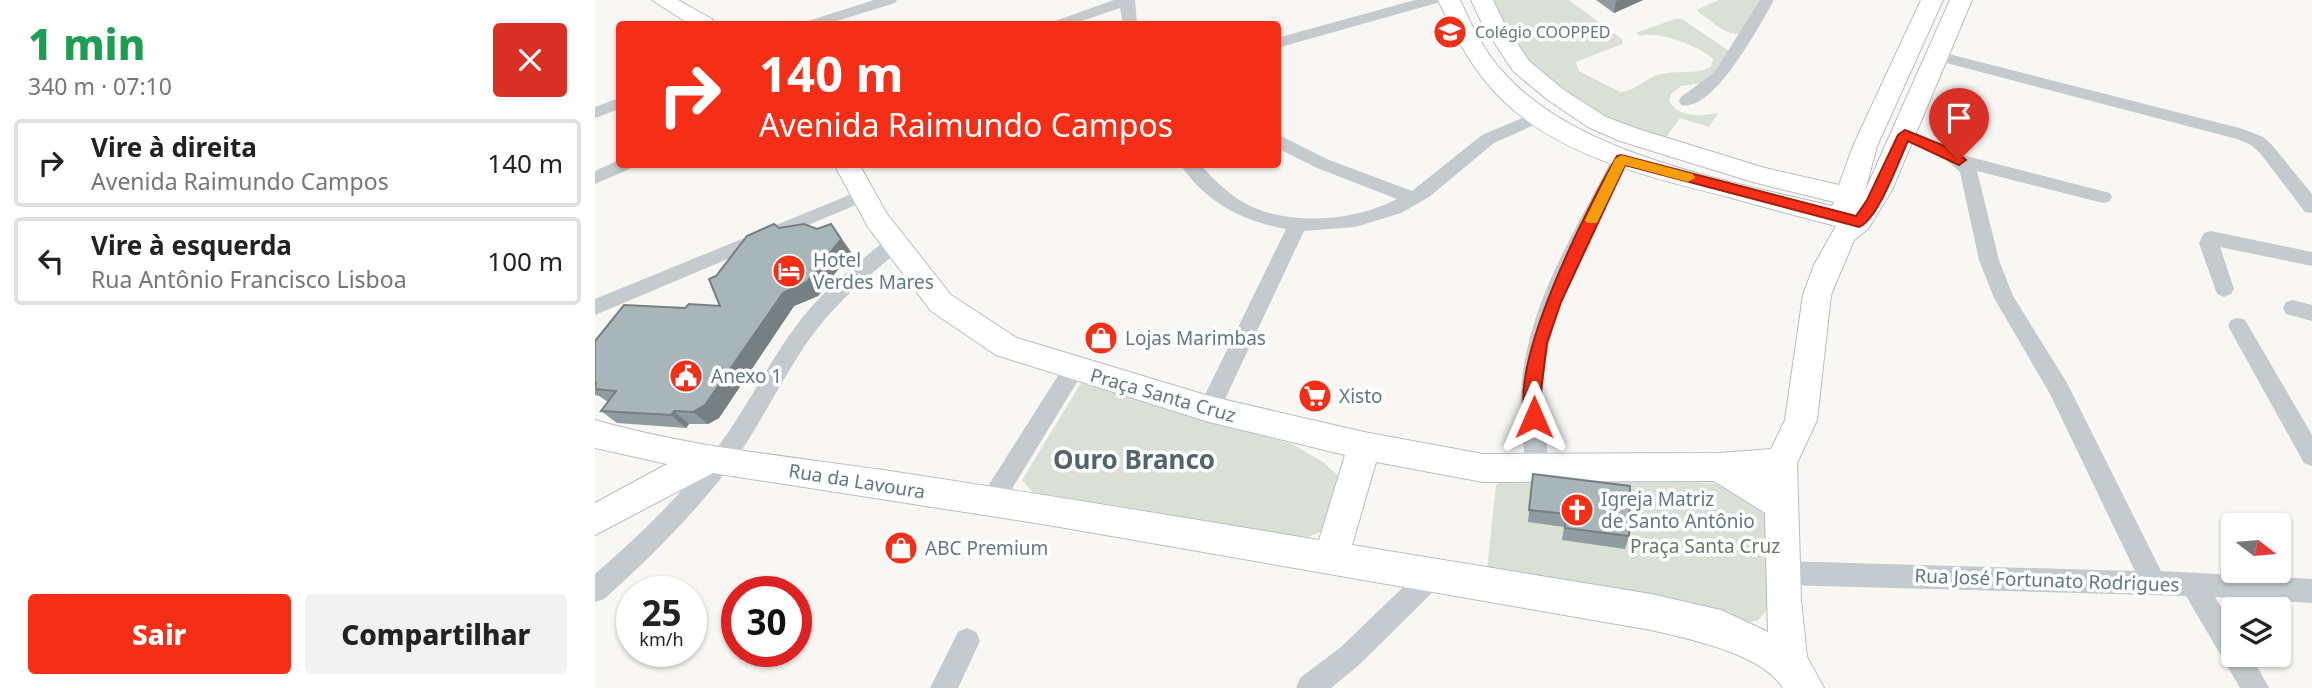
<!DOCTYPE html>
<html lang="pt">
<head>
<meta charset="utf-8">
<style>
  :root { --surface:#fff; --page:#f2f2f2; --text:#222; --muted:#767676; --line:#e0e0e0; --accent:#f52f17 }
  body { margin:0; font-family:"Noto Sans",sans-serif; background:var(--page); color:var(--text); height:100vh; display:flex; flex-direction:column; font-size:26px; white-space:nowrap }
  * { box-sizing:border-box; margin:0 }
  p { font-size:23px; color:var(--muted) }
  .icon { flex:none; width:38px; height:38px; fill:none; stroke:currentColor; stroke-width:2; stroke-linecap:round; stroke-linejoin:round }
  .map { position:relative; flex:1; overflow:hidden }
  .side { display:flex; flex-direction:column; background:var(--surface); width:595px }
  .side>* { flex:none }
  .hud { position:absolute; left:21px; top:21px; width:665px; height:147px; border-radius:7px; box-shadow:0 2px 5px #0004; background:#f52f17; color:#fff; overflow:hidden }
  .needle { width:46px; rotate:106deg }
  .fabs { position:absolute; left:1626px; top:513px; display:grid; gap:14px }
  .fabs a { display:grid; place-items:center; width:70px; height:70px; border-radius:7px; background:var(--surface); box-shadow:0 2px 5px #0004; font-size:35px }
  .speed { position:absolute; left:21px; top:576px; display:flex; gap:14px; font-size:35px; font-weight:700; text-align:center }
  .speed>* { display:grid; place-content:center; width:91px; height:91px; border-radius:50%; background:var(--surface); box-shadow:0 2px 5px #0004; line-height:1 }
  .speed small { font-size:18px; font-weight:400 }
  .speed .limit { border:10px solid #d22; background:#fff; color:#111 }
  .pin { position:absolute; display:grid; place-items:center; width:60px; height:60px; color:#fff; margin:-72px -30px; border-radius:50% 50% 50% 0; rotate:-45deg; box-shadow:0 0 7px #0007 }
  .pin .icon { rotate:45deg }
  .me { position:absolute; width:77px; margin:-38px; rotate:0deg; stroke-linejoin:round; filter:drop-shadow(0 0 5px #0008) }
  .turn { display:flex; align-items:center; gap:24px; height:147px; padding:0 28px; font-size:32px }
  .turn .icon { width:91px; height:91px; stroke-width:2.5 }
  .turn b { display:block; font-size:49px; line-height:60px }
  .round { display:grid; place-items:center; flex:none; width:74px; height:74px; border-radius:7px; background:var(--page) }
  .overview { display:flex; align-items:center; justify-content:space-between; height:119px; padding:0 28px }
  h1 { font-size:42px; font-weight:800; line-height:52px; color:#1e9e55 }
  .primary-button { display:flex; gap:14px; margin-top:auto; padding:14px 28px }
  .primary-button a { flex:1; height:80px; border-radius:7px; background:var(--accent); color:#fff; font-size:28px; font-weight:800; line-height:80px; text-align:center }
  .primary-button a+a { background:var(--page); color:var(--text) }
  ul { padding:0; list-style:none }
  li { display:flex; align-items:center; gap:21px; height:88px; margin:0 14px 10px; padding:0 14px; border:4px solid var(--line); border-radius:7px }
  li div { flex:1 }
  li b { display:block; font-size:26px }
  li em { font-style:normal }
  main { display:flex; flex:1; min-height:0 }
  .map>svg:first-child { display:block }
</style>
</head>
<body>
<main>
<section class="side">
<div class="overview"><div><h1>1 min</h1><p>340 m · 07:10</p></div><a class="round" style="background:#d93025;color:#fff"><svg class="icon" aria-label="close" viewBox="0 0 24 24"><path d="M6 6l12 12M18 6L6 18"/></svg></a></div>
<ul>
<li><svg class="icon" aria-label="right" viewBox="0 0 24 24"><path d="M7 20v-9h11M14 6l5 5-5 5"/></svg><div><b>Vire à direita</b><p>Avenida Raimundo Campos</p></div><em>140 m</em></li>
<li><svg class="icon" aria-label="left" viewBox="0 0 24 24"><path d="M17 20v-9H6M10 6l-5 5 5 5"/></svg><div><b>Vire à esquerda</b><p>Rua Antônio Francisco Lisboa</p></div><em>100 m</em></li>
</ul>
<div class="primary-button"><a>Sair</a><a>Compartilhar</a></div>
</section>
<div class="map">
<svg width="1717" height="688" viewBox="0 0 1717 688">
  <rect width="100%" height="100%" fill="#f8f7f4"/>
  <path fill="#dae0d5" d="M896 0H974L1028 40 1027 44 981 62 984 71 1025 92C1040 92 1051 77 1066 74 1083 70 1099 75 1116 67L1118 59C1104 46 1063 30 1045 36L1041 33 1080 19H1087L1134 51 1116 82 1086 86 1076 94 1074 101C1086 119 1104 116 1123 113L1114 127 1085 118 1067 143C1016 120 959 98 923 52 912 38 904 17 896 0Z
    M1124 0H1168L1148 33C1132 38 1114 19 1101 10Z
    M486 383 697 444 728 462 749 481 740 509 725 532 701 542 442 497 427 480Z
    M918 474 941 477 1131 484 1163 504 1171 516 1176 606 1163 620 1148 625 1136 613 892 569 901 485Z"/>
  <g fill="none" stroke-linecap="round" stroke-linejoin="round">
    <defs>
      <path id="secondary" d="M57 0H83L117 19 120 24H94Z
        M843 0H865C877 26 889 52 909 73 982 155 1134 181 1237 206L1239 202 1158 182 1025 141 993 127 953 100 918 71 889 27 876 0H898L911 27 934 61 969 90 1011 117 1043 129 1170 168 1244 185 1258 146 1326 0H1348L1282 146 1270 191 1355 0H1377L1297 190 1273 229 1259 240 1236 295 1222 420 1202 463 1206 600 1212 657 1229 688H1188C1166 653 1094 639 1056 630L453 525 118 473 0 535V503L72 464 0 448V420C93 447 192 456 288 470 434 492 579 516 724 540L750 455 614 422 401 355 336 311 273 227 239 164H264L292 214 356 295 422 338 614 396 769 432 888 454 1124 453 1176 449 1190 420 1208 295 1219 265 1241 226C1205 217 1169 207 1133 197 1048 175 950 154 892 83 871 58 857 29 843 0ZM781 462 888 482 1119 481 1170 513 1173 632 1126 610 1056 594 757 545Z"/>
    </defs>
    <use href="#secondary" stroke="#b6bec1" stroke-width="2"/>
    <path fill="#c4cacd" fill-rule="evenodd" d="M279 0H302L300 3 232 24H210L213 21Z
      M519 0H540L542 24H528L525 8 478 24H457L460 21Z
      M820 0H844L842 3 682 48V38Z
      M1165 0H1179C1165 24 1119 113 1086 105L1084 101 1086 97 1119 73Z
      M1342 51 1648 129 1668 137 1677 145 1717 194V213L1710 212 1665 153 1656 145 1642 139 1336 59 1334 56 1336 53Z
      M24 98V109L0 118V107Z
      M942 112 951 117 948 121 899 143 834 197 806 213 760 227 709 231 622 416 614 418 606 416 603 409 691 229C647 221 610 202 585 164H605C619 180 635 196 655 206 698 226 760 221 802 199L722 168 682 148V134L734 160 817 191 887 135Z
      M1310 129 1359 148 1367 155 1515 193 1517 197 1515 201 1508 203 1382 171 1404 260 1418 296 1472 383 1566 571 1717 579V603L1620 597 1638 626V654H1655L1674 688H1645L1591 596 1187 585 1178 581 1174 573 1178 565 1187 561 1540 571 1455 394 1399 298 1384 260 1365 172 1347 156 1304 139 1301 135Z
      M1026 153 1035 159C998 233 951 308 948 392 947 417 952 442 954 467L950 474 942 477 934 474 930 467C929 442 925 417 926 392 931 307 979 233 1017 159Z
      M24 160V164H40L37 168 0 184V171Z
      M269 189 275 191 278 195 275 199 0 315V299Z
      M1616 231 1717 252V266L1625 247 1639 289 1636 294 1629 297 1622 294 1604 243 1609 233Z
      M300 236 307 238 310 243 307 248C277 273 246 298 222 329 189 372 167 424 134 468 97 516 54 559 9 599L0 602V574C43 537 84 497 119 452 152 409 174 360 207 318 232 287 263 263 293 238Z
      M1698 300 1717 305V321L1691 314 1688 308 1691 302Z
      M1643 318 1650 320 1717 435V466L1709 463 1633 326 1636 320Z
      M479 360 487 363 490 369 404 510 396 513 388 510 384 502 388 494 471 363Z
      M839 562 848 566 852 574 848 582 764 665 736 688H701L705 678 746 647 830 566Z
      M372 628 381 632 385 641 363 688H335L363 632Z"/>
    <use href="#secondary" fill="#fff" fill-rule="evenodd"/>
  </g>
  <path fill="#909c9f" d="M1001 0H1048L1019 13Z
    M236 224 256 252 223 296 199 306 124 418 113 424H94L91 428 22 423 6 411 13 402 4 396 0 395V341L90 308 125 306 121 276 184 228 222 229Z
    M938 474 1034 536 1030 549 967 540 969 527 933 522Z"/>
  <path fill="#767f82" d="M1024 0H1048L1019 13 1021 1Z
    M236 224 256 252 223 296 199 306 124 418 113 424 98 412Z
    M79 411 94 424 91 428 76 415Z"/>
  <path fill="#a8b5b9" stroke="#767f82" stroke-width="2" d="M179 224 184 228 209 224 222 229 236 224 246 239 212 282 188 293 110 405 98 412 79 411 76 415 6 411 21 391 0 389 1 383H0V341L29 305 90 308 94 304 125 306 114 279 121 276 152 236Z
    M938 474 1035 486 1034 536 970 528 971 514 934 510Z"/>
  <path fill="#f52f17" stroke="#9f1f0f" stroke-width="2" d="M1310 130 1357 149 1371 160 1364 165 1313 141C1304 160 1283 220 1264 227L1030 165 966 302 952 343 946 391 947 417 945 422H933C908 371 994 204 1022 156L1026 155 1261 216 1272 200 1303 135Z"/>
  <path fill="#f59e0b" d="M1026 155 1098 174 1100 178 1093 182 1030 165 1002 223H992L990 220 1020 159Z"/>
  <defs>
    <symbol id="university-disc" viewBox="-11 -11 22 22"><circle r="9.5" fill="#f52f17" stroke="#fff"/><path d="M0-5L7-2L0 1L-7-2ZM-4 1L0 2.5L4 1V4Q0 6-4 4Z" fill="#fff"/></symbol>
    <symbol id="hotel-disc" viewBox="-11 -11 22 22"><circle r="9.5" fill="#f52f17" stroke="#fff"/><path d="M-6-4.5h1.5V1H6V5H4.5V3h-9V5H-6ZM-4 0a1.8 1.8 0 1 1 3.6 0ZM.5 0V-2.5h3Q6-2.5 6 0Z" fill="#fff"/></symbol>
    <symbol id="shop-disc" viewBox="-11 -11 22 22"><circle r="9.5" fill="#f52f17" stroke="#fff"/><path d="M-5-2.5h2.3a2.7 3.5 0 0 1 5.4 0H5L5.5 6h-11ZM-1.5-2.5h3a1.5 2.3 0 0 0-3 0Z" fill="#fff"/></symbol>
    <symbol id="civic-disc" viewBox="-11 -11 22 22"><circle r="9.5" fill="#f52f17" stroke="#fff"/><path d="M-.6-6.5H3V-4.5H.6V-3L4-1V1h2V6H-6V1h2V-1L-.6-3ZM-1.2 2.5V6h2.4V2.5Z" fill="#fff"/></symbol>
    <symbol id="supermarket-disc" viewBox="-11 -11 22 22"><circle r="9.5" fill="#f52f17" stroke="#fff"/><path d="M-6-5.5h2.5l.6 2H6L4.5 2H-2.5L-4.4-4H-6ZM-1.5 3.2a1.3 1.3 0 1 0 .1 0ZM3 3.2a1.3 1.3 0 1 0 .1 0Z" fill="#fff"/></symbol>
    <symbol id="church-disc" viewBox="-11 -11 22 22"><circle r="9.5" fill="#f52f17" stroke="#fff"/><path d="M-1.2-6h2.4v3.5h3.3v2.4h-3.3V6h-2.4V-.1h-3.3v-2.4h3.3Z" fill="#fff"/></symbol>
  </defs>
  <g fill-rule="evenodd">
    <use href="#university-disc" x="836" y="13" width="38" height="38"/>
    <use href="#hotel-disc" x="175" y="252" width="38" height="38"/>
    <use href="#shop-disc" x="487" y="319" width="38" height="38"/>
    <use href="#civic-disc" x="72" y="357" width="38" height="38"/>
    <use href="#supermarket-disc" x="701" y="377" width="38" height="38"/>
    <use href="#church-disc" x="963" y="491" width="38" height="38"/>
    <use href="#shop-disc" x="287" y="529" width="38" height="38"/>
  </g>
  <g text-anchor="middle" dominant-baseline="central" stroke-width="7" stroke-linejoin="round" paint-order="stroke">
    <g font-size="16" fill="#5f7882" stroke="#fff" text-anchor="start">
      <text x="880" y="32">Colégio COOPPED</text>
    </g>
    <g font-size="19" fill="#5f7882" stroke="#fff" text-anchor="start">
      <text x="218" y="260">Hotel<tspan x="218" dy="22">Verdes Mares</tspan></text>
      <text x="530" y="338">Lojas Marimbas</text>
      <text x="116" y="376">Anexo 1</text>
      <text x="744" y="396">Xisto</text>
      <text x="1006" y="499">Igreja Matriz<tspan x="1006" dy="22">de Santo Antônio</tspan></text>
      <text x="330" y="548">ABC Premium</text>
    </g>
    <g font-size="19" fill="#5f7882" stroke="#fff">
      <text transform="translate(568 395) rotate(16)">Praça Santa Cruz</text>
      <text transform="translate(262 481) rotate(9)">Rua da Lavoura</text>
      <text transform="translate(1452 580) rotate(2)">Rua José Fortunato Rodrigues</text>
    </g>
    <g font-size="19" fill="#677a5f" stroke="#fff">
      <text x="1110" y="546">Praça Santa Cruz</text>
    </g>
    <g font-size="26" font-weight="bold" fill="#52646d" stroke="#fff">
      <text x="539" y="459">Ouro Branco</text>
    </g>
  </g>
</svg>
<div class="fabs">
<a><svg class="needle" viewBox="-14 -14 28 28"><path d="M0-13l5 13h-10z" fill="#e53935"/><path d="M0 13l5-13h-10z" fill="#767676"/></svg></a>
<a><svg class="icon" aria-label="layers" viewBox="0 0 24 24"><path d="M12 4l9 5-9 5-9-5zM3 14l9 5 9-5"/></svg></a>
</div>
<div class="speed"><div>25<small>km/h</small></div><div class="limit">30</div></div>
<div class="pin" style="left:1364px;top:160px;background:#d93025"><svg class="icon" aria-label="arrive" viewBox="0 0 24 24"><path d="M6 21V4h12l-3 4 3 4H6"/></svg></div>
<svg class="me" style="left:939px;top:417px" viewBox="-20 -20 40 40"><path d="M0-17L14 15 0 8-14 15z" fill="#f52f17" stroke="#fff" stroke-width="4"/></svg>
<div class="hud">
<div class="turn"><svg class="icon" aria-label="right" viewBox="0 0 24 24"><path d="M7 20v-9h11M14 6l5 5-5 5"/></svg><div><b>140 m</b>Avenida Raimundo Campos</div></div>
</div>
</div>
</main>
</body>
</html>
